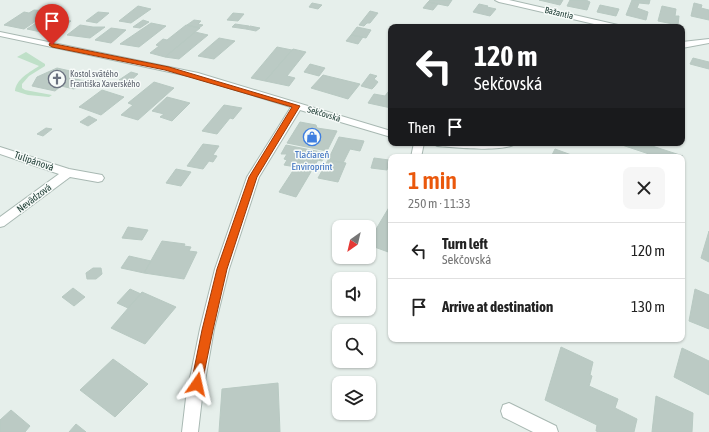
<!DOCTYPE html>
<html lang="en">
<head>
<meta charset="utf-8">
<style>
  :root { --surface:#fff; --page:#f6f6f6; --text:#222; --muted:#767676; --line:#e0e0e0; --accent:#ea580c }
  body { margin:0; font-family:"Asap Condensed",sans-serif; background:var(--page); color:var(--text); height:100vh; display:flex; flex-direction:column; font-size:15px; white-space:nowrap }
  * { box-sizing:border-box; margin:0 }
  p { font-size:13px; color:var(--muted) }
  .icon { flex:none; width:22px; height:22px; fill:none; stroke:currentColor; stroke-width:2; stroke-linecap:round; stroke-linejoin:round }
  .map { position:relative; flex:1; overflow:hidden }
  .panel { position:absolute; left:388px; top:154px; width:297px; height:188px; display:flex; flex-direction:column; background:var(--surface); border-radius:8px; box-shadow:0 1px 3px #0004 }
  .panel>* { flex:none }
  .guide { position:absolute; left:388px; top:24px; width:297px; height:122px; border-radius:8px; box-shadow:0 1px 3px #0004; background:#202124; color:#fff; overflow:hidden }
  .needle { width:26px; rotate:214deg }
  .buttons { position:absolute; left:332px; top:220px; display:grid; gap:8px }
  .buttons a { display:grid; place-items:center; width:44px; height:44px; border-radius:8px; background:var(--surface); box-shadow:0 1px 3px #0004; font-size:20px }
  .pin { position:absolute; display:grid; place-items:center; width:34px; height:34px; color:#fff; margin:-41px -17px; border-radius:50% 50% 50% 0; rotate:-45deg; box-shadow:0 0 4px #0007 }
  .pin .icon { rotate:45deg }
  .me { position:absolute; width:44px; margin:-22px; rotate:11deg; stroke-linejoin:round; filter:drop-shadow(0 0 3px #0008) }
  .turn { display:flex; align-items:center; gap:14px; height:84px; padding:0 20px; font-size:18px }
  .turn .icon { width:52px; height:52px; stroke-width:2.5 }
  .turn b { display:block; font-size:28px; line-height:34px }
  .then { display:flex; align-items:center; height:38px; padding:0 20px; background:#0003; gap:8px; font-size:15px }
  .round { display:grid; place-items:center; flex:none; width:42px; height:42px; border-radius:8px; background:var(--page) }
  .head { display:flex; align-items:center; justify-content:space-between; height:68px; padding:0 20px }
  h1 { font-size:24px; font-weight:600; line-height:30px; color:var(--accent) }
  ul { padding:0; list-style:none }
  li { display:flex; align-items:center; gap:12px; height:56px; padding:0 20px; border-top:1px solid var(--line) }
  li div { flex:1 }
  li b { display:block; font-size:15px }
  li em { font-style:normal }
  .map>svg:first-child { display:block }
</style>
</head>
<body>
<div class="map">
<svg width="709" height="432" viewBox="0 0 709 432">
  <rect width="100%" height="100%" fill="#e6efeb"/>
  <path fill="#bfe0c8" d="M26 52 45 64V66L29 76 22 84V88L25 90 52 95 49 97 28 95 15 91C16 79 30 72 39 66L17 57Z"/>
  <path fill="#bbcac4" stroke="#b8c9c2" d="M430 0H452L448 6 428 2Z
    M539 0H563L560 5Z
    M570 0H586L590 2 587 10 567 6Z
    M632 0H650L649 4 639 3 637 8 648 12 646 20 626 15Z
    M428 2 438 4 433 10 423 8Z
    M312 3 322 5 318 9 309 7Z
    M694 3 702 5 701 8 709 10V20L691 16Z
    M479 4 488 6 487 7 496 9 490 16 473 12Z
    M600 5 619 9 616 16 597 12Z
    M138 6 151 9 131 23 119 21Z
    M662 6 676 9 675 16H679L678 25 658 21Z
    M34 10 46 11 41 14 42 15 40 16 42 17 24 29 4 25 24 12 29 13Z
    M370 11 378 13 370 23H367L364 26 359 25Z
    M98 12 109 13 97 23 86 21Z
    M51 13 63 15 58 19 71 21 61 28 55 30 47 28 41 32 27 29Z
    M233 13 244 14 238 21 227 20Z
    M143 20 149 22 140 28 133 27Z
    M194 20 201 21 198 24 203 25 199 28 187 25Z
    M151 23 166 26 139 47 120 44Z
    M235 24 249 26 246 29 232 27Z
    M80 25 93 27H105L90 38 67 35Z
    M186 25 200 28 165 57 150 53 159 46 156 45 163 39 167 40Z
    M250 26 260 28 256 31 246 29Z
    M357 27 371 30 366 38 351 35Z
    M111 28 126 30 111 43 95 40Z
    M195 32 208 35 179 59 165 57Z
    M351 35 363 37 358 44 346 41Z
    M219 38 235 41 214 59 198 56Z
    M277 47 292 50 265 81 251 78Z
    M293 49 306 52 287 76 295 78 289 86 265 81Z
    M693 58 709 62V69L690 64Z
    M310 64 325 68 319 76 304 72Z
    M57 68 79 73 72 78 84 81 74 89 61 86 55 91 32 86 37 77Z
    M131 72 138 74 128 83 119 80Z
    M370 74 377 76 374 79 378 82 374 87 372 89 361 86Z
    M323 75 360 84 348 99 311 88Z
    M154 82 174 88 138 120 121 115 133 105 128 103Z
    M391 88V108L368 103 374 94 385 96Z
    M102 90 124 97 101 115 79 107Z
    M167 97 190 103 172 121 160 117 164 114 152 111Z
    M224 105 242 108 233 119 230 118 217 134 202 131Z
    M89 116 97 120 88 126 80 122Z
    M300 122 316 125 317 128 337 131 327 151 287 143Z
    M46 128 52 129 43 136 37 134Z
    M339 137 364 141 360 151 350 149 343 163 328 160Z
    M616 143H643L683 156 682 158 658 157Z
    M203 144 219 146 213 155 217 156 213 162 209 161 203 169 187 166Z
    M286 145 326 153 322 161 302 157 296 167 284 165 287 160 284 159 287 154H281Z
    M555 149 577 157H551Z
    M302 157 318 160 296 197 279 192Z
    M374 158 389 160 387 170 371 168Z
    M328 160 346 163 338 182 318 178Z
    M176 169 191 172 181 186 166 183Z
    M391 204V253L369 245V241Z
    M128 227 148 230 142 240 122 238Z
    M709 231V262L701 258Z
    M162 241 185 244 184 246 191 247 189 251 197 252 184 279 144 273Z
    M129 256 151 261 144 273 121 268Z
    M93 268H101L102 274 96 279H87L86 273Z
    M73 288 85 297 74 306 62 297Z
    M130 289 141 294 128 308 117 303Z
    M695 289 709 295V329L689 321Z
    M142 292 176 307 145 344 111 328Z
    M561 347 593 362 590 375 592 376 589 386 618 399 615 408 637 419 634 432H599L596 431 597 425 545 400Z
    M682 348 709 361V395L674 377Z
    M113 359 148 384 115 417 80 390Z
    M278 383 280 432H219L222 389Z
    M656 396 693 413 692 432H652Z
    M11 410 30 426 25 432H0V420Z
    M76 424 86 432H69Z"/>
  <g fill="none" stroke-linecap="round" stroke-linejoin="round">
    <defs>
      <path id="minor" d="M495 0H509L618 25 622 27H607L499 2Z
        M0 32 198 73 391 131V137L300 110 259 177 229 269 214 329 202 398 198 432H182L186 398 200 329 215 269 247 177 291 107 193 77 0 36Z
        M709 39V43L682 48V42Z
        M414 143H424L421 157H411Z
        M432 143H516C508 153 451 147 437 146Z
        M0 147 69 169 102 175 104 178 102 181 98 182 70 177 4 226 0 227V217L59 174 0 154Z
        M509 403 556 426 558 432H533L503 417 501 411 503 405Z"/>
    </defs>
    <use href="#minor" stroke="#a8b8b2" stroke-width="2"/>
    <use href="#minor" fill="#fff" fill-rule="evenodd"/>
  </g>
  <path fill="#ea580c" stroke="#983908" d="M50 43 169 67 300 106 257 177 227 269 213 330 201 388 197 390 193 388 191 384 202 330 217 269 249 177 292 107 165 70 52 47 49 45Z"/>
  <defs>
    <symbol id="church-ring" viewBox="-11 -11 22 22"><circle r="9.5" fill="#f7fbf9" stroke="#6b7280" stroke-width="1.5"/><path d="M-1.2-6h2.4v3.5h3.3v2.4h-3.3V6h-2.4V-.1h-3.3v-2.4h3.3Z" fill="#6b7280"/></symbol>
    <symbol id="shop-ring" viewBox="-11 -11 22 22"><circle r="9.5" fill="#f7fbf9" stroke="#3f7fe0" stroke-width="1.5"/><path d="M-5-2.5h2.3a2.7 3.5 0 0 1 5.4 0H5L5.5 6h-11ZM-1.5-2.5h3a1.5 2.3 0 0 0-3 0Z" fill="#3f7fe0"/></symbol>
  </defs>
  <g fill-rule="evenodd">
    <use href="#church-ring" x="47" y="69" width="20" height="20"/>
    <use href="#shop-ring" x="302" y="127" width="20" height="20"/>
  </g>
  <g text-anchor="middle" dominant-baseline="central" stroke-width="3" stroke-linejoin="round" paint-order="stroke">
    <g font-size="9" fill="#24423a" stroke="#f7fbf9">
      <text transform="translate(559 13) rotate(13)">Bažantia</text>
      <text transform="translate(324 114) rotate(17)">Sekčovská</text>
    </g>
    <g font-size="9" fill="#5b616d" stroke="#f7fbf9" text-anchor="start">
      <text x="70" y="74">Kostol svätého<tspan x="70" dy="10">Františka Xaverského</tspan></text>
    </g>
    <g font-size="10" fill="#366cbe" stroke="#f7fbf9">
      <text x="312" y="154">Tlačiareň<tspan x="312" dy="12">Enviroprint</tspan></text>
    </g>
    <g font-size="10" fill="#24423a" stroke="#f7fbf9">
      <text transform="translate(34 161) rotate(19)">Tulipánová</text>
      <text transform="translate(34 198) rotate(-37)">Nevädzová</text>
    </g>
  </g>
</svg>
<div class="buttons">
<a><svg class="needle" viewBox="-14 -14 28 28"><path d="M0-13l5 13h-10z" fill="#e53935"/><path d="M0 13l5-13h-10z" fill="#767676"/></svg></a>
<a><svg class="icon" aria-label="sound" viewBox="0 0 24 24"><path d="M4 9h4l5-4v14l-5-4H4zM17 9q2 3 0 6"/></svg></a>
<a><svg class="icon" aria-label="search" viewBox="0 0 24 24"><circle cx="10" cy="10" r="6"/><path d="M15 15l6 6"/></svg></a>
<a><svg class="icon" aria-label="layers" viewBox="0 0 24 24"><path d="M12 4l9 5-9 5-9-5zM3 14l9 5 9-5"/></svg></a>
</div>
<div class="pin" style="left:52px;top:45px;background:#d93025"><svg class="icon" aria-label="arrive" viewBox="0 0 24 24"><path d="M6 21V4h12l-3 4 3 4H6"/></svg></div>
<svg class="me" style="left:197px;top:384px" viewBox="-20 -20 40 40"><path d="M0-17L14 15 0 8-14 15z" fill="#ea580c" stroke="#fff" stroke-width="4"/></svg>
<div class="guide">
<div class="turn"><svg class="icon" aria-label="left" viewBox="0 0 24 24"><path d="M17 20v-9H6M10 6l-5 5 5 5"/></svg><div><b>120 m</b>Sekčovská</div></div>
<div class="then">Then<svg class="icon" aria-label="arrive" viewBox="0 0 24 24"><path d="M6 21V4h12l-3 4 3 4H6"/></svg></div>
</div>
<section class="panel">
<div class="head"><div><h1>1 min</h1><p>250 m · 11:33</p></div><a class="round"><svg class="icon" aria-label="close" viewBox="0 0 24 24"><path d="M6 6l12 12M18 6L6 18"/></svg></a></div>
<ul>
<li><svg class="icon" aria-label="left" viewBox="0 0 24 24"><path d="M17 20v-9H6M10 6l-5 5 5 5"/></svg><div><b>Turn left</b><p>Sekčovská</p></div><em>120 m</em></li>
<li><svg class="icon" aria-label="arrive" viewBox="0 0 24 24"><path d="M6 21V4h12l-3 4 3 4H6"/></svg><div><b>Arrive at destination</b></div><em>130 m</em></li>
</ul>
</section>
</div>
</body>
</html>
